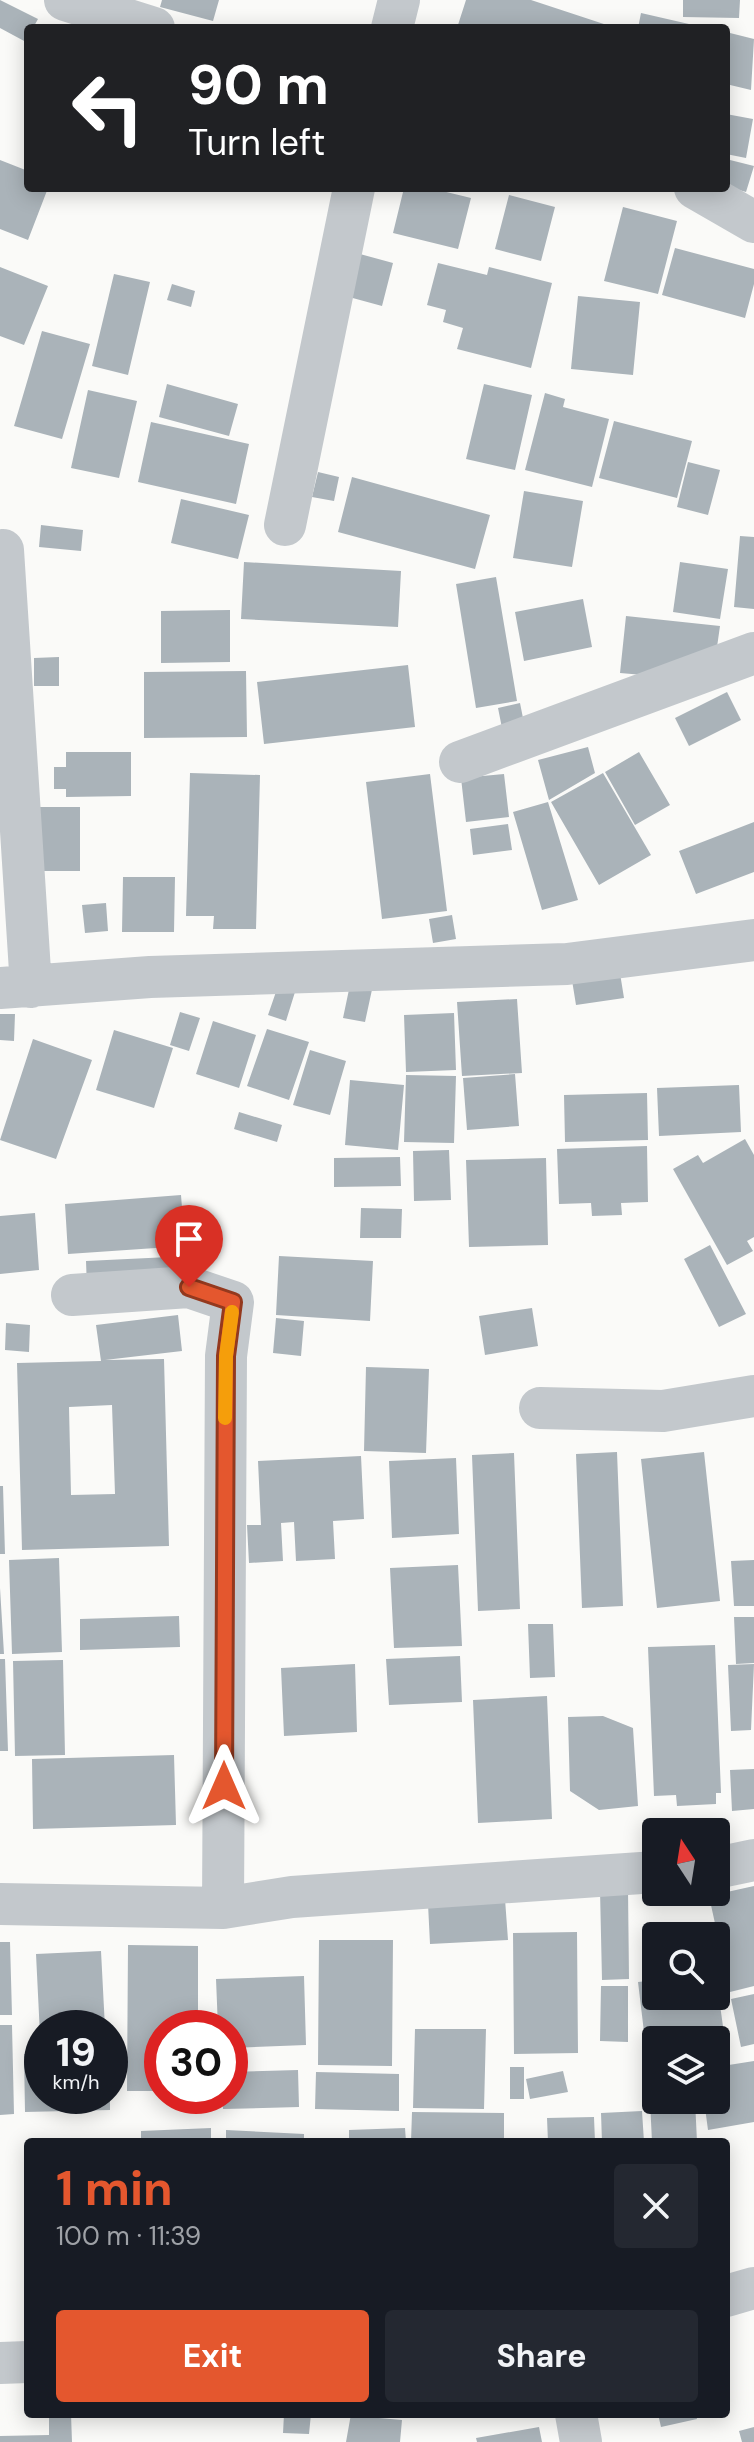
<!DOCTYPE html>
<html lang="en">
<head>
<meta charset="utf-8">
<style>
  :root { --surface:#171b24; --page:#242831; --text:#f1f3f6; --muted:#9ea1a6; --accent:#e4572e }
  body { margin:0; font-family:"DM Sans",sans-serif; background:var(--page); color:var(--text); height:100vh; display:flex; flex-direction:column; font-size:30px; white-space:nowrap }
  * { box-sizing:border-box; margin:0 }
  p { font-size:26px; color:var(--muted) }
  .icon { flex:none; width:44px; height:44px; fill:none; stroke:currentColor; stroke-width:2; stroke-linecap:round; stroke-linejoin:round }
  .map { position:relative; flex:1; overflow:hidden }
  .drawer { position:absolute; left:24px; top:2138px; width:706px; height:280px; display:flex; flex-direction:column; background:var(--surface); border-radius:8px; box-shadow:0 4px 20px #0003 }
  .drawer>* { flex:none }
  .banner { position:absolute; left:24px; top:24px; width:706px; height:168px; border-radius:8px; box-shadow:0 4px 20px #0003; background:#202124; color:#fff; overflow:hidden }
  .needle { width:52px; rotate:348deg }
  .tools { position:absolute; left:642px; top:1818px; display:grid; gap:16px }
  .tools a { display:grid; place-items:center; width:88px; height:88px; border-radius:8px; background:var(--surface); box-shadow:0 4px 20px #0003; font-size:40px }
  .speed { position:absolute; left:24px; top:2010px; display:flex; gap:16px; font-size:40px; font-weight:700; text-align:center }
  .speed>* { display:grid; place-content:center; width:104px; height:104px; border-radius:50%; background:var(--surface); box-shadow:0 4px 20px #0003; line-height:1 }
  .speed small { font-size:20px; font-weight:400 }
  .speed .limit { border:12px solid #d22; background:#fff; color:#111 }
  .pin { position:absolute; display:grid; place-items:center; width:68px; height:68px; color:#fff; margin:-82px -34px; border-radius:50% 50% 50% 0; rotate:-45deg; box-shadow:0 0 8px #0007 }
  .pin .icon { rotate:45deg }
  .me { position:absolute; width:88px; margin:-44px; rotate:0deg; stroke-linejoin:round; filter:drop-shadow(0 0 6px #0008) }
  .turn { display:flex; align-items:center; gap:28px; height:168px; padding:0 32px; font-size:36px }
  .turn .icon { width:104px; height:104px; stroke-width:2.5 }
  .turn b { display:block; font-size:56px; line-height:68px }
  .round { display:grid; place-items:center; flex:none; width:84px; height:84px; border-radius:8px; background:var(--page) }
  .summary { display:flex; align-items:center; justify-content:space-between; height:136px; padding:0 32px }
  h1 { font-size:48px; font-weight:700; line-height:60px; color:var(--accent) }
  .button { display:flex; gap:16px; margin-top:auto; padding:16px 32px }
  .button a { flex:1; height:92px; border-radius:8px; background:var(--accent); color:#fff; font-size:32px; font-weight:700; line-height:92px; text-align:center }
  .button a+a { background:var(--page); color:var(--text) }
  .map>svg:first-child { display:block }
</style>
</head>
<body>
<div class="map">
<svg width="754" height="2442" viewBox="0 0 754 2442">
  <rect width="100%" height="100%" fill="#fafaf8"/>
  <path fill="#aab3b9" fill-rule="evenodd" d="M0 0 38 19 33 28H28L26 42 0 28Z
    M162 0H219L213 21 160 7Z
    M466 0H531L616 28H457Z
    M683 0H740L739 18 683 17Z
    M641 13 702 27 701 28H638Z
    M726 32 754 39 751 90 726 84Z
    M726 114 753 119 746 158 726 154Z
    M726 159 754 166 746 192 726 186Z
    M0 160 28 171V188H48L28 240 0 229Z
    M404 188H430L471 198 458 249 393 233Z
    M509 195 555 207 541 261 495 249Z
    M623 207 677 221 658 294 604 281Z
    M675 248 754 269V284L745 318 662 295Z
    M360 254 393 263 382 306 349 297Z
    M438 263 487 275 489 267 552 283 531 368 457 349 463 328 443 322 446 310 427 305Z
    M0 267 48 286 24 345 0 336Z
    M114 274 150 282 128 375 92 366Z
    M172 284 195 291 191 307 167 300Z
    M578 296 640 302 633 375 571 369Z
    M42 331 90 344 62 439 14 426Z
    M167 384 238 404 229 436 159 417Z
    M484 384 532 395 515 470 466 459Z
    M88 390 137 401 119 478 71 468Z
    M545 393 565 399 563 407 609 419 592 487 525 470Z
    M614 421 692 441 677 498 599 478Z
    M151 422 249 444 236 504 138 482Z
    M688 462 720 470 708 515 677 507Z
    M318 472 339 477 334 501 312 497Z
    M352 477 490 515 475 569 338 532Z
    M524 491 583 501 572 567 513 558Z
    M181 499 249 515 238 559 171 543Z
    M41 525 83 530 81 551 39 547Z
    M740 536 754 537V609L734 607Z
    M244 562 401 571 398 627 241 619Z
    M680 562 728 569 720 619 673 612Z
    M496 577 517 701 476 708 456 584Z
    M583 599 592 647 524 661 515 612Z
    M230 610V662L161 663V611Z
    M626 616 720 626 715 661 655 676 620 673Z
    M59 657V686H34V658Z
    M408 665 415 727 264 744 257 682Z
    M246 671 247 737 144 738V672Z
    M727 692 741 720 689 746 675 718Z
    M520 703 525 728 503 733 498 708Z
    M588 747 595 773 549 800 538 760Z
    M66 752H131V796L66 797V789H54V767H66Z
    M639 752 670 805 635 825 605 772Z
    M190 773 260 775 256 929H213L214 916H186Z
    M603 773 651 855 599 885 551 802Z
    M430 774 447 911 382 919 366 782Z
    M504 774 509 817 466 822 461 778Z
    M548 802 578 900 542 910 513 812Z
    M37 807H80V871H36Z
    M754 822V872L696 894 679 851Z
    M508 824 512 850 473 855 470 829Z
    M123 877H175L174 932H122Z
    M106 903 108 931 85 933 82 905Z
    M452 915 456 939 433 943 429 919Z
    M619 967 624 998 576 1005 571 974Z
    M351 980 373 985 365 1022 343 1018Z
    M278 986 295 992 286 1021 268 1015Z
    M517 999 522 1073 462 1076 457 1002Z
    M180 1012 200 1018 189 1051 170 1045Z
    M454 1013 456 1070 406 1072 404 1015Z
    M0 1014H15L14 1041 0 1040Z
    M213 1021 256 1035 239 1088 196 1074Z
    M267 1029 309 1042 289 1100 247 1086Z
    M114 1030 173 1048 154 1108 96 1090Z
    M33 1039 92 1060 56 1159 0 1140Z
    M310 1050 346 1061 330 1115 293 1105Z
    M515 1074 519 1126 467 1130 463 1078Z
    M406 1075 456 1076 454 1143 404 1142Z
    M350 1080 404 1085 398 1150 345 1145Z
    M739 1085 741 1132 659 1136 657 1088Z
    M647 1093 648 1140 565 1142 564 1095Z
    M239 1112 282 1125 277 1142 234 1129Z
    M745 1139 754 1155V1237L747 1241 753 1251 727 1265 673 1169 698 1155 703 1163Z
    M647 1146 648 1202 621 1203 622 1215 592 1216 591 1203 559 1204 557 1149Z
    M449 1150 451 1200 414 1201 413 1151Z
    M400 1157 401 1186 334 1187V1158Z
    M546 1158 548 1245 469 1247 466 1160Z
    M181 1195 185 1246 68 1254 65 1204Z
    M361 1208 402 1209 401 1238H360Z
    M35 1213 39 1270 0 1274V1216Z
    M710 1245 746 1314 719 1327 684 1259Z
    M190 1256 192 1282 87 1288 86 1261Z
    M279 1256 373 1261 370 1321 276 1315Z
    M532 1308 538 1346 485 1355 479 1316Z
    M178 1315 182 1351 105 1360 164 1359 169 1546 22 1550 17 1363 101 1361 96 1325ZM112 1405 115 1494 71 1495 69 1407Z
    M276 1318 304 1321 301 1356 273 1353Z
    M6 1323 30 1325 29 1352 5 1350Z
    M366 1367 429 1369 426 1453 364 1451Z
    M617 1452 623 1606 582 1608 576 1454Z
    M704 1452 720 1601 657 1608 641 1459Z
    M514 1453 520 1609 478 1611 472 1455Z
    M361 1456 364 1519 333 1521 335 1559 296 1561 294 1522 281 1523 283 1561 249 1563 247 1525H261L258 1461Z
    M456 1458 459 1534 392 1538 389 1461Z
    M0 1486H3L5 1554H0Z
    M59 1558 62 1652 12 1654 9 1560Z
    M754 1560V1606H734L731 1561Z
    M458 1565 462 1646 394 1648 390 1568Z
    M0 1588 4 1654H0Z
    M179 1616 180 1647 80 1650V1619Z
    M734 1617H754V1663L736 1664Z
    M528 1624H553L555 1677 530 1678Z
    M715 1645 721 1793H716V1804L677 1806 676 1795 654 1796 648 1647Z
    M460 1656 462 1702 389 1705 386 1659Z
    M0 1659H5L8 1751H0Z
    M63 1660 65 1755 15 1756 13 1661Z
    M355 1664 357 1732 284 1736 281 1668Z
    M754 1664 751 1730 731 1731 728 1665Z
    M547 1696 552 1819 478 1823 473 1700Z
    M603 1716 633 1728 638 1806 599 1810 570 1791 568 1717Z
    M174 1755 176 1825 33 1829 32 1759Z
    M754 1769V1809L732 1811 730 1770Z
    M754 1886V1986L730 1992 709 1896Z
    M628 1889 629 1979 602 1980 600 1890Z
    M505 1899 508 1940 430 1944 428 1904Z
    M577 1932 578 2053 514 2054 513 1933Z
    M319 1940H393L392 2066 318 2065Z
    M0 1942H10L12 2015H0Z
    M128 1945 198 1946V2028H162V2091H127Z
    M101 1951 105 2028H42L40 2035 36 1954Z
    M304 1976 306 2045 230 2048V2028H218L216 1979Z
    M716 1976 726 2048 716 2049V2040H656V2056L647 2057 638 1982 656 1980V1996H716Z
    M601 1986H628V2042L600 2041Z
    M754 1994V2044L741 2047 731 1999Z
    M0 2025H12L14 2114 0 2115Z
    M415 2029H486L484 2109 413 2108Z
    M42 2053V2096H110V2110L25 2112 24 2054Z
    M754 2061V2122L708 2130 704 2100H716V2067Z
    M510 2067H524V2099H510Z
    M298 2070 299 2107 223 2109 222 2096H230V2072Z
    M563 2071 568 2092 530 2099 526 2079Z
    M316 2072 399 2074V2111L315 2109Z
    M649 2079H656V2100H695L697 2142H652Z
    M642 2111 644 2142H602L601 2113Z
    M412 2112 504 2113V2142H411Z
    M594 2117 595 2142H548L547 2118Z
    M211 2128V2142H141V2131Z
    M405 2128 406 2142H349V2130Z
    M226 2130 304 2134V2142H226Z
    M49 2414H71L72 2442H0V2436L49 2435Z
    M284 2414H311L309 2434 283 2433Z
    M351 2414H379V2418L402 2420 400 2442H346Z
    M658 2414H696L697 2419 661 2427Z
    M539 2427 542 2442H477L476 2438Z
    M754 2427V2442H742L739 2431Z"/>
  <g fill="none" stroke-linecap="round" stroke-linejoin="round">
    <path stroke="#c3c8cc" stroke-width="42" d="M65 0 154 28
      M392 28 399 0
      M695 188 754 222
      M285 525 354 188
      M3 550 31 987
      M460 762 754 653
      M0 988 150 977 567 964 754 940
      M72 1295 189 1287 233 1302 226 1356 223 1908
      M540 1408 663 1411 754 1396
      M716 1868 754 1860
      M0 1904 223 1908 292 1897 656 1872
      M726 2296 754 2288
      M0 2363 28 2362
      M576 2414 581 2442"/>
  </g>
  <g fill="none" stroke-linecap="round" stroke-linejoin="round">
    <defs>
      <path id="route" d="M189 1287 233 1302 226 1356 224 1786"/>
    </defs>
    <use href="#route" stroke="#94391e" stroke-width="20"/>
    <use href="#route" stroke="#e4572e" stroke-width="14"/>
    <path stroke="#f59e0b" stroke-width="14" d="M225 1418 226 1356 232 1312"/>
  </g>
</svg>
<div class="tools">
<a><svg class="needle" viewBox="-14 -14 28 28"><path d="M0-13l5 13h-10z" fill="#e53935"/><path d="M0 13l5-13h-10z" fill="#9ea1a6"/></svg></a>
<a><svg class="icon" aria-label="search" viewBox="0 0 24 24"><circle cx="10" cy="10" r="6"/><path d="M15 15l6 6"/></svg></a>
<a><svg class="icon" aria-label="layers" viewBox="0 0 24 24"><path d="M12 4l9 5-9 5-9-5zM3 14l9 5 9-5"/></svg></a>
</div>
<div class="speed"><div>19<small>km/h</small></div><div class="limit">30</div></div>
<div class="pin" style="left:189px;top:1287px;background:#d93025"><svg class="icon" aria-label="arrive" viewBox="0 0 24 24"><path d="M6 21V4h12l-3 4 3 4H6"/></svg></div>
<svg class="me" style="left:224px;top:1786px" viewBox="-20 -20 40 40"><path d="M0-17L14 15 0 8-14 15z" fill="#e4572e" stroke="#fff" stroke-width="4"/></svg>
<div class="banner">
<div class="turn"><svg class="icon" aria-label="left" viewBox="0 0 24 24"><path d="M17 20v-9H6M10 6l-5 5 5 5"/></svg><div><b>90 m</b>Turn left</div></div>
</div>
<section class="drawer">
<div class="summary"><div><h1>1 min</h1><p>100 m · 11:39</p></div><a class="round"><svg class="icon" aria-label="close" viewBox="0 0 24 24"><path d="M6 6l12 12M18 6L6 18"/></svg></a></div>
<div class="button"><a>Exit</a><a>Share</a></div>
</section>
</div>
</body>
</html>
